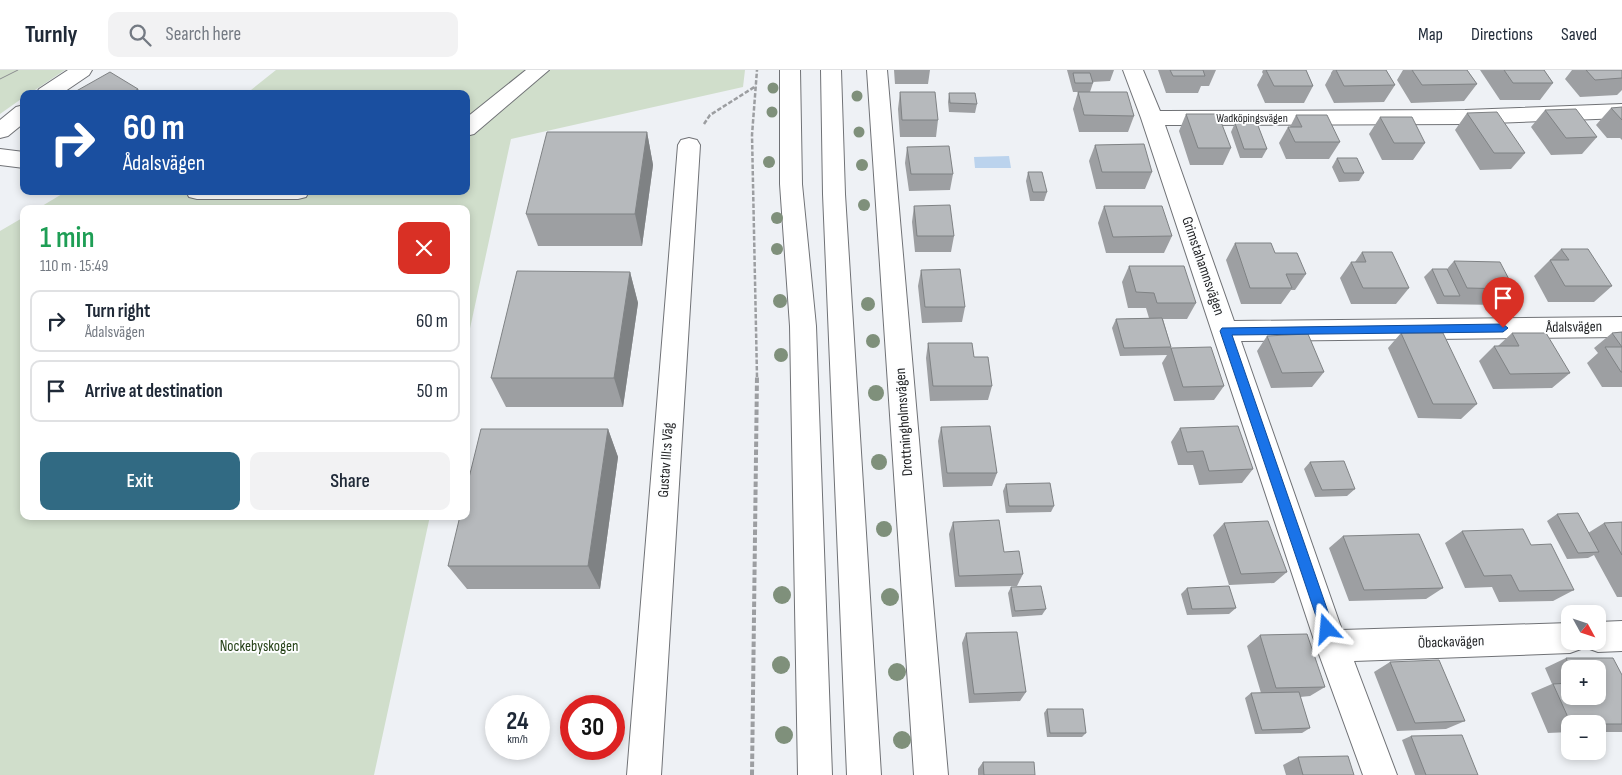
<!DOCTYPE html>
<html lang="en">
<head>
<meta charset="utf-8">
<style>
  :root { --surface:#fff; --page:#f2f2f3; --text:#1f2937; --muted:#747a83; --line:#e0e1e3; --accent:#316a83 }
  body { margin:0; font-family:"Sofia Sans Condensed",sans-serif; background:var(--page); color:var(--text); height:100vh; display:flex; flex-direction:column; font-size:19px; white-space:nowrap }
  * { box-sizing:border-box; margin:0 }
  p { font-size:16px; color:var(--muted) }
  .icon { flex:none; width:28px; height:28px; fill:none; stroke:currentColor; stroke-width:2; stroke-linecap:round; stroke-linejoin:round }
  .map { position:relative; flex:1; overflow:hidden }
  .sheet { position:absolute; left:20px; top:135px; width:450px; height:315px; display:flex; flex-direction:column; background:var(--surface); border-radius:10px; box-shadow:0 2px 8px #0003 }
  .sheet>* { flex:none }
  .banner { position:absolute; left:20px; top:20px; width:450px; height:105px; border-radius:10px; box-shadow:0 2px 8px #0003; background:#1a4fa0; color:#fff; overflow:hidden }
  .needle { width:32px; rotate:130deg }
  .controls { position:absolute; left:1561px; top:535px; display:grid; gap:10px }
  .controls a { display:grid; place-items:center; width:45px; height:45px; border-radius:10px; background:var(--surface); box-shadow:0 2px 8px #0003; font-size:25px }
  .speed { position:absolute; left:485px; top:625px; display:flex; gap:10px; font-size:25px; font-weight:700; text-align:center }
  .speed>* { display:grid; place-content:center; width:65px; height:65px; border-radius:50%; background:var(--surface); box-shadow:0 2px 8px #0003; line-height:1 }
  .speed small { font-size:12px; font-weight:400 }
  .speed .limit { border:8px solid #d22; background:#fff; color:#111 }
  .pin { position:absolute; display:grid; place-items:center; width:42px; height:42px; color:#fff; margin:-51px -21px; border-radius:50% 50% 50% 0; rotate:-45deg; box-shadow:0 0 5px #0007 }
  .pin .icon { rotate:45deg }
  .me { position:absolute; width:55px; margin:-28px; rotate:342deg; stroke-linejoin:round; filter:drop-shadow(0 0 4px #0008) }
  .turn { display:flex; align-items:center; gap:18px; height:105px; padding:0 20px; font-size:22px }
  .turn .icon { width:65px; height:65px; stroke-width:2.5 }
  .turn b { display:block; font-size:35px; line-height:42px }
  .round { display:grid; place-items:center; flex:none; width:52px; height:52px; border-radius:10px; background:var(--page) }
  .overview { display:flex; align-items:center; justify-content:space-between; height:85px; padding:0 20px }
  h1 { font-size:30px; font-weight:600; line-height:38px; color:#1e9e55 }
  .cta { display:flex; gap:10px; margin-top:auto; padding:10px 20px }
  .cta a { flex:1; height:58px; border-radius:10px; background:var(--accent); color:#fff; font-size:20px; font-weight:600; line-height:58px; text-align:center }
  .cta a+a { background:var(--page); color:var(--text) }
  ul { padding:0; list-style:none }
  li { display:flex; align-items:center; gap:15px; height:62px; margin:0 10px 8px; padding:0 10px; border:2px solid var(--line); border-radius:10px }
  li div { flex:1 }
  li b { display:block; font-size:19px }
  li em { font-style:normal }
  header { display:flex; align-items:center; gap:30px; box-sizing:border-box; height:70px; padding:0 25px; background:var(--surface); border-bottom:1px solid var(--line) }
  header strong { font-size:24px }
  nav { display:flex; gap:28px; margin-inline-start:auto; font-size:18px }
  .search { width:350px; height:45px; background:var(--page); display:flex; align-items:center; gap:12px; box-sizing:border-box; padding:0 18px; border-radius:10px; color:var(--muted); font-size:19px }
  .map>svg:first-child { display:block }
</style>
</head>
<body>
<header>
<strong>Turnly</strong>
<div class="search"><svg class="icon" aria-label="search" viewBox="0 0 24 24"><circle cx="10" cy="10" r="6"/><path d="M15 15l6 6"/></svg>Search here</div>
<nav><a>Map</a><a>Directions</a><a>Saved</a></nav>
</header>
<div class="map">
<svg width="1622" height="705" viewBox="0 0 1622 705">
  <rect width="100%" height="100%" fill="#eef1f5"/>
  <path fill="#d0decb" d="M0 0H65L29 24H24V27L0 44Z
    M276 0H745L743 17 511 69 466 277V139H37L67 121H466V24H246Z
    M24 147V446H430L374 705H0V161Z"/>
  <path fill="#bbd3ed" d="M1009 86 1011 98H975L974 87Z"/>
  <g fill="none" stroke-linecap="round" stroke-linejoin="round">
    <defs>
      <path id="street" d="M68 0H92L89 5 61 24H36L39 19Z
        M526 0H549L474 64 466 66V48Z
        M867 0H887L948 705H914Z
        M1123 0H1143L1160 41 1465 40 1622 34V48L1465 54 1165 55 1234 251 1622 247V267L1241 271 1342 560 1570 553V571H1598V552L1622 551V581L1598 582 1587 578 1584 572 1581 579 1570 583 1354 591 1397 705H1363L1316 576 1141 48Z
        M24 35V53L8 66 0 68V50L16 37Z
        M689 68 697 70 700 75 661 705H627L678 75 681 70Z
        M0 79 24 82V98L0 95Z
        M186 121H309L306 127 298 129H197L189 127Z"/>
      <path id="secondary" d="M780 0H800L802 114 816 256 832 705H798L790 256 780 114Z
        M821 0H841L845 124 881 705H847L823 124Z"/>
    </defs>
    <use href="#street" stroke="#707276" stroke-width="2"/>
    <use href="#secondary" stroke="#707276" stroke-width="2"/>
    <path stroke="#9c9ea1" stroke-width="2.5" stroke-dasharray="4.5 2" stroke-linecap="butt" d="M704 54 710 45 756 16
      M757 307 752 65 757 0"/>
    <path stroke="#9c9ea1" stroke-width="4" stroke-dasharray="5.5 2.5" stroke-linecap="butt" d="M752 705 757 306"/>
    <use href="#street" fill="#fff" fill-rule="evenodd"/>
    <use href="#secondary" fill="#fff" fill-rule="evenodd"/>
    <path stroke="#8b8d90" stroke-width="1" d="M0 9 18 0"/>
  </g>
  <g fill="#7f907b">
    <circle cx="773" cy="18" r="5.5"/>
    <circle cx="857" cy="26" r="5.5"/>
    <circle cx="772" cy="42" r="5.5"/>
    <circle cx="859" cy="62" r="5.5"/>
    <circle cx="769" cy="92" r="6"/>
    <circle cx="862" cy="95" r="6"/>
    <circle cx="864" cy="135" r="6"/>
    <circle cx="777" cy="148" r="6"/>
    <circle cx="777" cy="179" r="6"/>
    <circle cx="780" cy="231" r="7"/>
    <circle cx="868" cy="234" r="7"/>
    <circle cx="873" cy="271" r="7"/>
    <circle cx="781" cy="285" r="7"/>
    <circle cx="876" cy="323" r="8"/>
    <circle cx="879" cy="392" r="8"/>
    <circle cx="884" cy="459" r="8"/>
    <circle cx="782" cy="525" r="9"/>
    <circle cx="890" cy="527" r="9"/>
    <circle cx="781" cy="595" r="9"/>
    <circle cx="897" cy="602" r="9"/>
    <circle cx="784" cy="665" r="9"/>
    <circle cx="902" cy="670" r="9"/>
  </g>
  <path fill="#9d9fa2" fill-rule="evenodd" d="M894 0H930L928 14H895Z
    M1067 0H1114L1110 11 1092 12 1093 13 1090 22 1134 46 1128 62H1079L1073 39 1078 22H1073Z
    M1158 0H1216L1209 16H1201L1198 23H1166Z
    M1263 0H1306L1313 16 1304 33H1265L1257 15 1263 4 1262 2Z
    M1333 0H1386L1395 15 1384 32 1334 33 1325 15 1331 4V3Z
    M1403 0H1467L1477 14 1464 31 1411 33 1397 10Z
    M1480 0H1544L1553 13 1540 30H1500Z
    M1572 0H1622V20L1617 25 1580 27 1565 9Z
    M900 22 938 50 936 67H900L898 39Z
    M949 23 977 34 975 43 949 42 948 32Z
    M1622 37V70L1620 68H1607L1596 55 1611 38Z
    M1545 40 1597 67 1582 84 1551 85 1531 57Z
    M1467 43 1525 83 1511 99 1480 100 1455 60Z
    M1186 44 1231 78 1223 95H1190L1179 61Z
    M1296 45 1340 72 1329 89H1286L1279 73 1288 57H1290Z
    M1380 47 1425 73 1413 90H1382L1369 64Z
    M1235 53 1267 79 1262 88H1240L1231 62Z
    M647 62 653 95 642 176H538L526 144Z
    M1095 75 1152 102 1145 119H1096L1089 91Z
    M907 77 953 104 950 120 909 121 905 93Z
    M1337 88 1364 103 1359 111 1339 112 1332 97Z
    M1028 102 1047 122 1044 131H1030L1026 111Z
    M914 136 954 166 951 182H915L912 152Z
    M1104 136 1172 166 1164 183H1106L1098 153Z
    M1235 173 1275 183 1306 204 1295 220H1291L1281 234H1241L1226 190Z
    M1561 179 1612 216 1594 232H1548L1534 206Z
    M1362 182 1409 218 1396 234H1351L1340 208 1351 192H1355Z
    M1454 191 1514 219 1499 235 1437 234 1424 207 1432 199H1447Z
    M1129 196 1196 233 1187 249H1163L1171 277V278L1224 316 1214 330 1174 331 1162 293 1167 285 1120 286 1112 258 1116 249 1149 248 1146 238H1128L1122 212Z
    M921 200 965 237 962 252 922 253 918 216Z
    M630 202 638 233 623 337H506L491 308Z
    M1622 262V317H1602L1587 293 1598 283 1594 278 1612 263Z
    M1401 263 1477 334 1461 349 1418 348 1388 278Z
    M1512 263 1570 303 1552 318 1493 319 1479 291 1494 276H1498Z
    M1267 266 1324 302 1312 317 1271 318 1257 281Z
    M928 273 974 287 992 316 988 330 930 331 926 288Z
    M941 357 997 403 992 416 943 417 938 371Z
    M1180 358 1253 399 1242 413 1199 415 1193 395H1178L1171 372Z
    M608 359 618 387 600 519H467L448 496Z
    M1310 392 1355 419 1347 426 1315 427 1304 399Z
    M1006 414 1054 436 1051 442 1006 443 1003 421Z
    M1557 444 1588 463 1604 453 1622 452V527H1617L1594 485 1588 488 1567 489 1547 451Z
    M953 452 1004 482 1023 504 1017 516 955 517 949 464Z
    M1224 453 1287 502 1274 513 1229 515 1213 465Z
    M1462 461 1531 475 1574 520 1553 531 1499 532 1492 517 1465 518 1445 473Z
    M1343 466 1443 518 1426 529 1349 531 1329 478Z
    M1011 517 1046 539 1042 545 1012 547 1008 523Z
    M1187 518 1236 538 1229 544 1187 545 1181 524Z
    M966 563 1026 622 1020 631 969 633 962 573Z
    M1260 565 1325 617 1310 626 1300 627 1310 658 1302 663 1255 664 1245 628 1251 623H1261L1247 576Z
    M1566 588 1622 605V662H1598V654H1570V662L1548 663 1531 623 1552 614 1545 598ZM1570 599H1598L1570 626Z
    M1390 592 1465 651 1446 659 1397 661 1374 602Z
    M1047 639 1086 663 1082 667H1047L1044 643Z
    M1411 666 1478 705H1415L1402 670Z
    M1298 687 1354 705H1286L1283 695Z
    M983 692 1035 705H978V699Z"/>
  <path fill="#7f8284" d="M138 19 142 24H130Z
    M647 62 653 95 642 176 635 144Z
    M630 202 638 233 623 337 614 308Z
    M608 359 618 387 600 519 588 496Z"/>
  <path fill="#b6b9bc" stroke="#7f8284" d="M1170 0H1203L1205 6H1173Z
    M1266 0H1306L1313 16H1274Z
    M1336 0H1386L1395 15 1344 16Z
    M1412 0H1467L1477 14 1422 15Z
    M1504 0H1544L1553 13H1513Z
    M1586 0H1622V8L1595 10Z
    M110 2 138 19 130 24H71Z
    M1073 3H1090L1093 13H1075Z
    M900 22H935L938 50H902Z
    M1078 22H1127L1134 46 1084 45Z
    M949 23H975L977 34 950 33Z
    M1622 37V50L1611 38Z
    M1576 39 1597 67 1566 68 1545 40Z
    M1497 42 1525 83H1494L1467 43Z
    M1186 44H1218L1231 78H1198Z
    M1296 45H1327L1340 72H1295L1288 57H1302Z
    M1380 47H1412L1425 73H1394Z
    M1235 53H1257L1267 79H1244Z
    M547 62H647L635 144H526Z
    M1144 74 1152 102H1102L1095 75Z
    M949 76 953 104H911L907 77Z
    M1337 88H1357L1364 103H1344Z
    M1028 102H1042L1047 122H1033Z
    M950 135 954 166H917L914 136Z
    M1104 136H1162L1172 166 1113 167Z
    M1235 173H1271L1275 183H1297L1306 204H1286L1292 218H1250Z
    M1561 179H1588L1612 216H1565L1550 190H1569Z
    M1362 182H1392L1409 218H1363L1351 192H1366Z
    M1454 191 1500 192 1514 219 1467 218Z
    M1129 196H1184L1196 233H1157L1154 223 1136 222Z
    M960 199 965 237H925L921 200Z
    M1432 199H1447L1460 226H1444Z
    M517 201 630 202 614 308H491Z
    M1162 248 1171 277 1124 278 1116 249Z
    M1622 262V277L1612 263Z
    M1401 263H1443L1477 334H1433Z
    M1512 263H1546L1570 303 1510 304 1494 276H1519Z
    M1308 264 1324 302 1282 303 1267 266Z
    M928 273H972L974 287H988L992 316H933Z
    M1211 277 1224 316 1183 317 1171 278Z
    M1605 277H1622V302H1621Z
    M990 356 997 403H947L941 357Z
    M1238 356 1253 399 1209 401 1203 381 1187 382 1180 358Z
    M481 359H608L588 496H448L460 446H466V420Z
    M1344 391 1355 419 1322 420 1310 392Z
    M1050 413 1054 436H1009L1006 414Z
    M1578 443 1599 482 1578 483 1557 444Z
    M999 450 1004 482 1019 481 1023 504 959 506 953 452Z
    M1268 451 1287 502 1241 504 1224 453Z
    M1622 452V485L1604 453Z
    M1523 459 1531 475 1551 474 1574 520 1519 521 1511 505 1484 506 1462 461Z
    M1419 464 1443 518 1364 520 1343 466Z
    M1041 516 1046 539 1015 541 1011 517Z
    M1229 516 1236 538 1192 539 1187 518Z
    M1017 562 1026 622 974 624 966 563Z
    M1307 564 1325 617 1276 618 1260 565Z
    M1566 588H1613L1622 605V654H1571L1553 614 1570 613V626H1598V599H1571Z
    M1439 590 1465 651 1415 653 1390 592Z
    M1299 622 1310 658 1262 660 1251 623Z
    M1047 639H1083L1086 663H1050Z
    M1462 665 1478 705H1426L1411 666Z
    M1348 686 1354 705H1303L1298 687Z
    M983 692H1034L1035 705H984Z"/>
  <path fill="#1a73e8" stroke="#114b97" d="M1503 254 1508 258 1503 262 1232 265 1334 559 1332 564 1327 566 1322 564 1220 261 1222 258Z"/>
  <g text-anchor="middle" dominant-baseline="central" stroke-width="4" stroke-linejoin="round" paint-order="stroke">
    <g font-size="12" fill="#252628" stroke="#fdfeff">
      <text x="1252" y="48">Wadköpingsvägen</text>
    </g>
    <g font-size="15" fill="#252628" stroke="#fdfeff">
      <text transform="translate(1203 196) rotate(71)">Grimstahamnsvägen</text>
      <text transform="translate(1574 257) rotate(-1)">Ådalsvägen</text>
      <text transform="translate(904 352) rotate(-94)">Drottningholmsvägen</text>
      <text transform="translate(666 390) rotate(-86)">Gustav III:s Väg</text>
      <text transform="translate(1451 572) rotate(-2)">Öbackavägen</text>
    </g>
    <g font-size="15" fill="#254117" stroke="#fdfeff">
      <text x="259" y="576">Nockebyskogen</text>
    </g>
  </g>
</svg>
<div class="controls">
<a><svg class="needle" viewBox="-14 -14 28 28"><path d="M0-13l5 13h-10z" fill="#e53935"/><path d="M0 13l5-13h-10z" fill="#747a83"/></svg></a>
<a>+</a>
<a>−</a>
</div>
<div class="speed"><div>24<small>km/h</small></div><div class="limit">30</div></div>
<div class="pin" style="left:1503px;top:258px;background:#d93025"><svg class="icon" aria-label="arrive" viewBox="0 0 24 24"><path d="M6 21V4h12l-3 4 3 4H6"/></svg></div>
<svg class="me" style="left:1327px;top:559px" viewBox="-20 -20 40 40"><path d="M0-17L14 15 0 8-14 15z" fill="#1a73e8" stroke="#fff" stroke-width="4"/></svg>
<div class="banner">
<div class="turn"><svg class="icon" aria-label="right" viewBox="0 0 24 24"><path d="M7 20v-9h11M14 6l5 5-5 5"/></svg><div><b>60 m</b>Ådalsvägen</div></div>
</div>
<section class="sheet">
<div class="overview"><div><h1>1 min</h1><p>110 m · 15:49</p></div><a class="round" style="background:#d93025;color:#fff"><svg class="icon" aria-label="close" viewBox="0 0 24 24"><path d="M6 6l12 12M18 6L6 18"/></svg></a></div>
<ul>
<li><svg class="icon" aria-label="right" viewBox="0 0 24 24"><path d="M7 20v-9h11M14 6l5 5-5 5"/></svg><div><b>Turn right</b><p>Ådalsvägen</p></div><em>60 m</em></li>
<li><svg class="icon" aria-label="arrive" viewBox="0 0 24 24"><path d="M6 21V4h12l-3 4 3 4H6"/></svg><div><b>Arrive at destination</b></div><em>50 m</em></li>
</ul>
<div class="cta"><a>Exit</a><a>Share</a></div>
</section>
</div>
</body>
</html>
